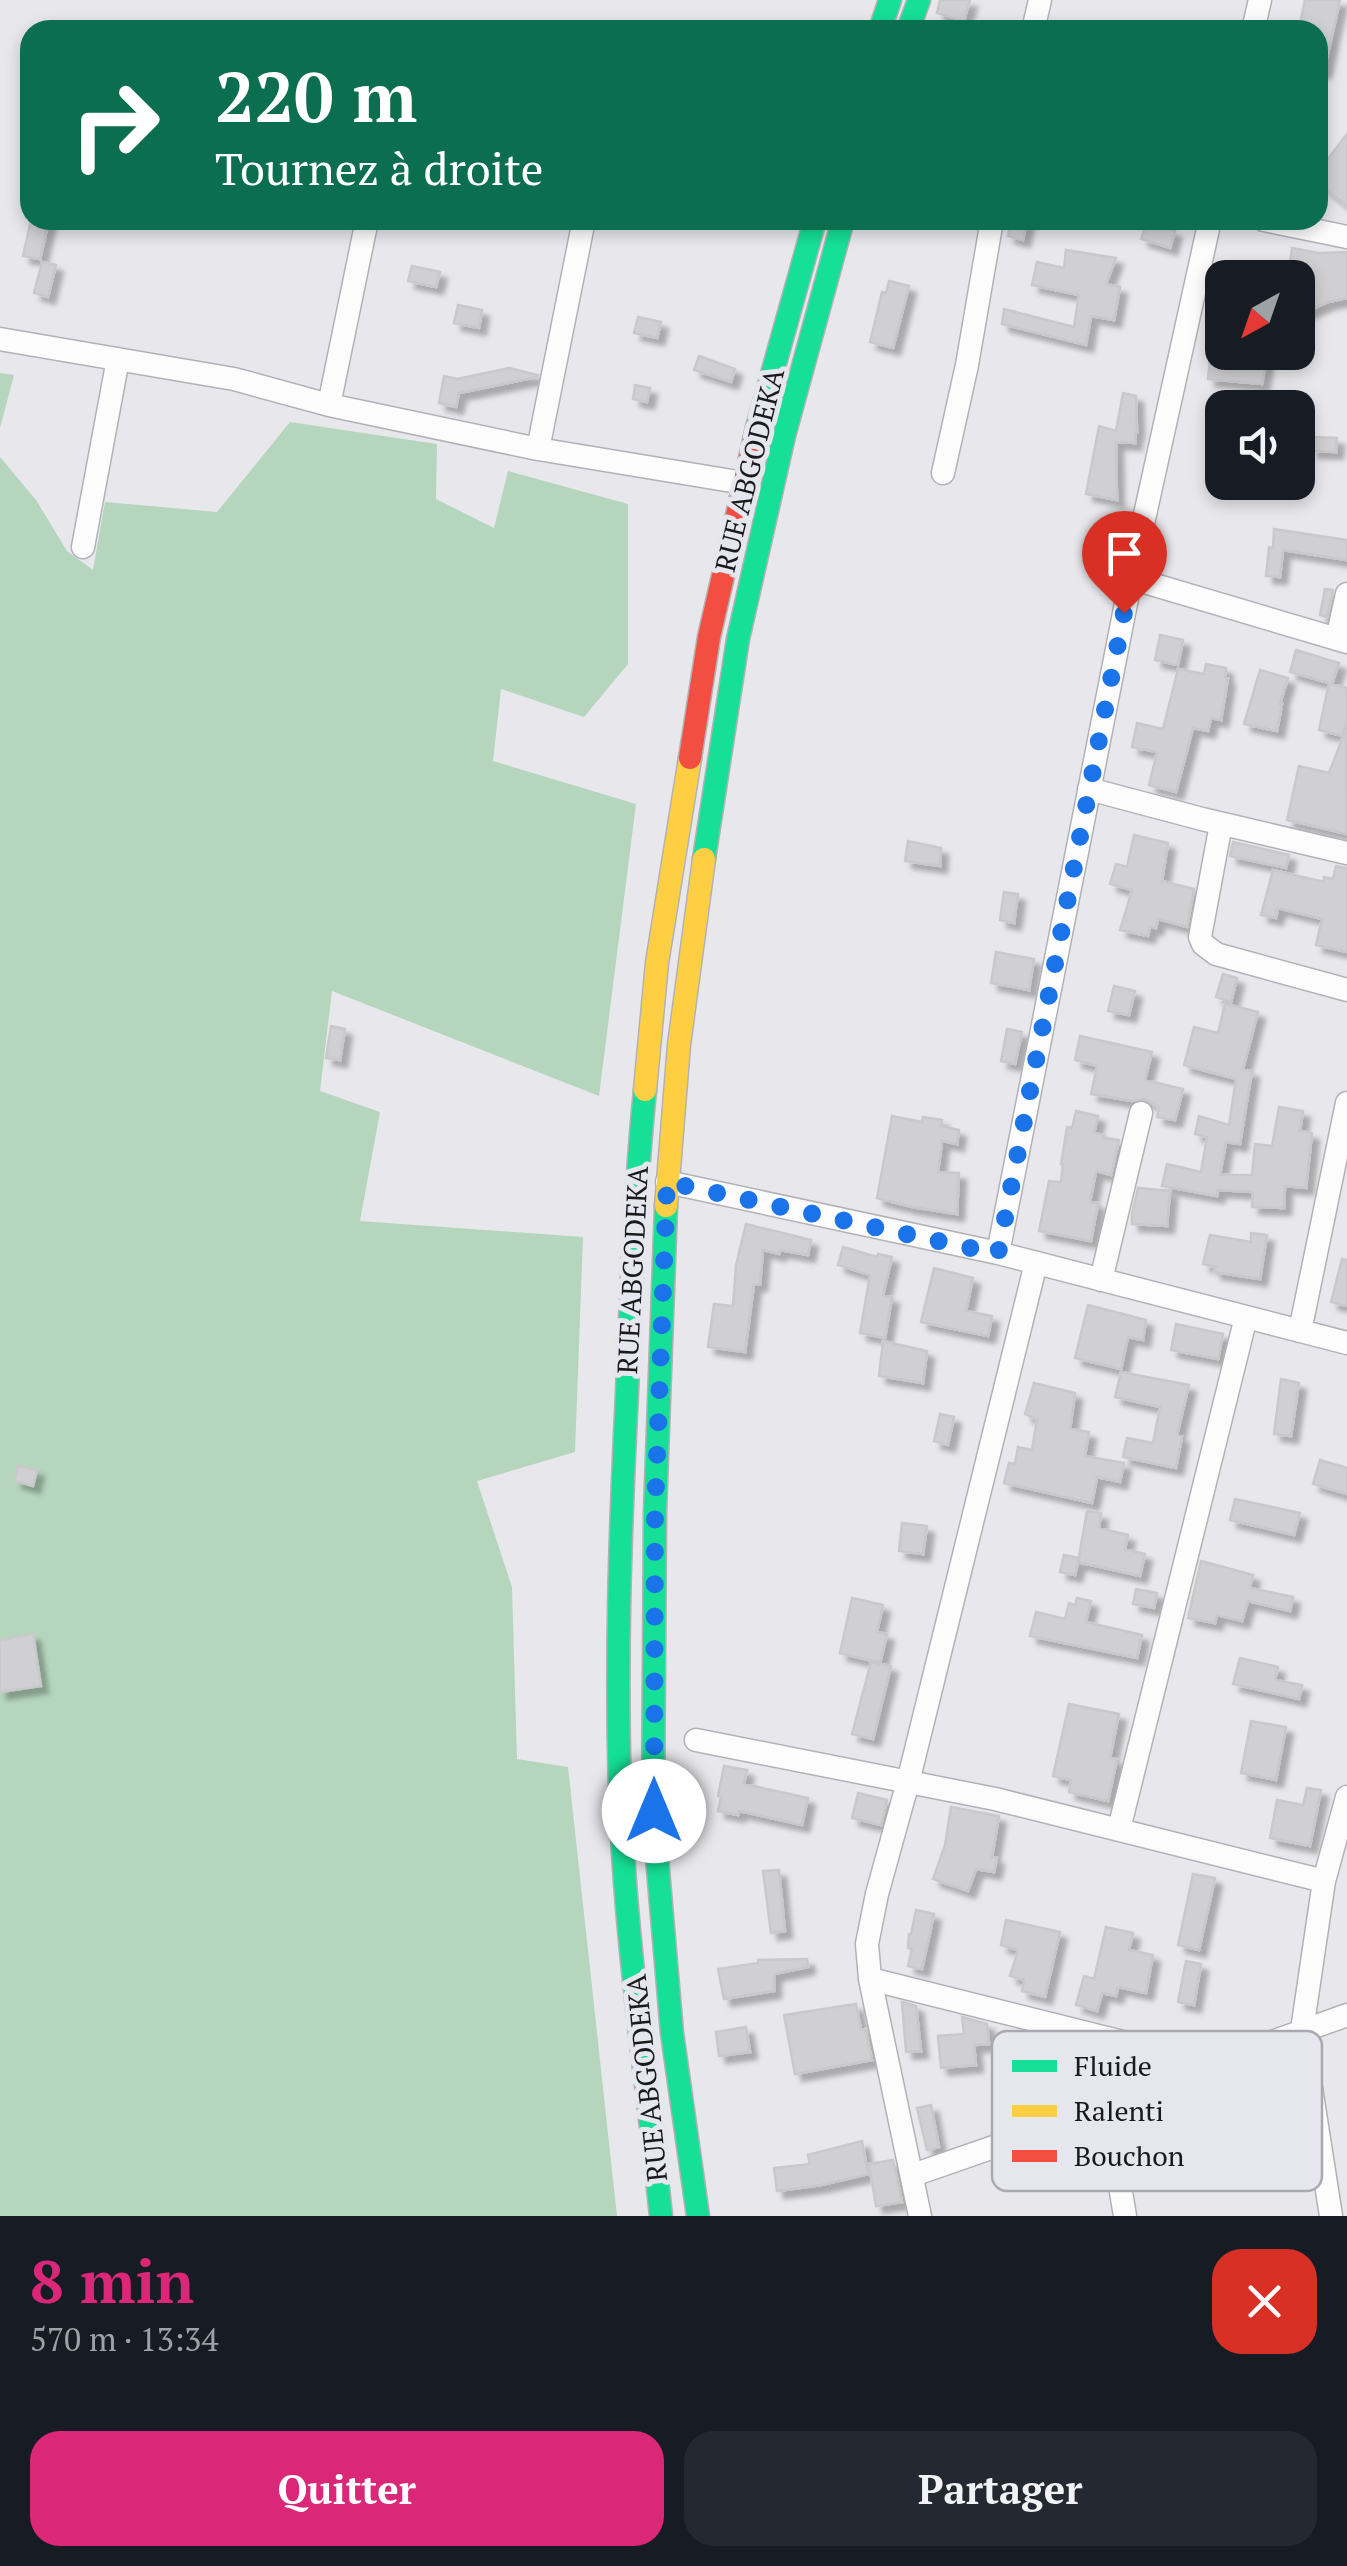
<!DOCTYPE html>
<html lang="fr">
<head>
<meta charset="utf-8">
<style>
  :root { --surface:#171b24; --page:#242831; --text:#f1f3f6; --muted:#9ea1a6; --accent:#db2777 }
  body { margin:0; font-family:"PT Serif",serif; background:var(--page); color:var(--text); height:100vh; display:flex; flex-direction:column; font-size:38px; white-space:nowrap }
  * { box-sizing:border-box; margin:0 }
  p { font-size:32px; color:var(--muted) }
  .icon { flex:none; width:55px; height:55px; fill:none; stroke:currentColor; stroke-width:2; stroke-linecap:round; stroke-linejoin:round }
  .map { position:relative; height:2216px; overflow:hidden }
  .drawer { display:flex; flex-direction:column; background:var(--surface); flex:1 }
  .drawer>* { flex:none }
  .banner { position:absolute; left:20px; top:20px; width:1308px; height:210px; border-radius:30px; box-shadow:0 5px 15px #0003; background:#0b6e4f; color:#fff; overflow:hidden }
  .needle { width:65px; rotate:220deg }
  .tools { position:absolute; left:1205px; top:260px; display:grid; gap:20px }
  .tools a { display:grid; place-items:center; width:110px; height:110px; border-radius:20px; background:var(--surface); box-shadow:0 5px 15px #0003; font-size:50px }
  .pin { position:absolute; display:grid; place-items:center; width:85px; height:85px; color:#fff; margin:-102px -42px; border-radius:50% 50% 50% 0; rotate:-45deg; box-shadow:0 0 10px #0007 }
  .pin .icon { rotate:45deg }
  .me { position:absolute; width:110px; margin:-55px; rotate:0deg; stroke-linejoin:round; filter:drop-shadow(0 0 8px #0008) }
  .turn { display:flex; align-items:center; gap:35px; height:210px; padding:0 30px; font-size:45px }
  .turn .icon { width:130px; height:130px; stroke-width:2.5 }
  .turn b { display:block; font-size:70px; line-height:85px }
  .round { display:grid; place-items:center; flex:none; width:105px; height:105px; border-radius:30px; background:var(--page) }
  .overview { display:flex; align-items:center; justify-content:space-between; height:170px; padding:0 30px }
  h1 { font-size:60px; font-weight:600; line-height:75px; color:var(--accent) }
  .button { display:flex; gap:20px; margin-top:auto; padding:20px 30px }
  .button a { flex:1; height:115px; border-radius:30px; background:var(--accent); color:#fff; font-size:40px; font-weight:600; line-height:115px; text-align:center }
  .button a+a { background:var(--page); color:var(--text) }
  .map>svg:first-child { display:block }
</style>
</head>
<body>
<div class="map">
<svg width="1347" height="2216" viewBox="0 0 1347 2216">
  <defs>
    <filter id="shadow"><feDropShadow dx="7" dy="7" stdDeviation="2.5" flood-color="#0004"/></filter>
  </defs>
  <rect width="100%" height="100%" fill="#e8e8ec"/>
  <path fill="#b5d5bd" d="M0 373 14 375 0 428Z
    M290 422 437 444 436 499 494 528 508 471 628 504V664L584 717 501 689 493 761 636 804 599 1096 332 991 320 1091 380 1112 360 1221 583 1237 575 1452 477 1481 512 1587 517 1759 568 1767 617 2216H0V457L36 500 67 551 93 570 105 502 217 512Z"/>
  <path fill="#d0d0d3" stroke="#c9c9cc" stroke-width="2.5" filter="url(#shadow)" d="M940 0H970L964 21 937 13Z
    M1305 0H1340L1324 71H1318V30L1299 28Z
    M1347 134V206L1318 183V172Z
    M31 220H49L40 259 23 256Z
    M1011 220H1027L1023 240 1008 236Z
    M1147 222 1175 231 1170 248 1141 239Z
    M1292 248 1319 253 1347 252V298L1328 302 1298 315V278H1288Z
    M1066 250 1116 258 1106 284 1120 287 1114 320 1091 316 1086 345 1002 324 1004 309 1074 327 1079 295 1032 285 1037 262 1064 268Z
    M42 262 56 265 48 297 34 293Z
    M412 266 440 272 436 287 408 281Z
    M889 281 909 286 893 348 870 342 882 292 886 293Z
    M458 305 482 310 479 328 454 323Z
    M638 317 661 322 657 338 634 333Z
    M1211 350 1263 352V358L1267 357 1262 384 1208 379Z
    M699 356 735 369 731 382 694 370Z
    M509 368 538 375 537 377 459 393 456 407 439 403 444 376 457 379Z
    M635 385 650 388 647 402 633 399Z
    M1123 393 1136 396 1137 432H1135V443L1116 442 1117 500 1086 494 1099 426 1116 431Z
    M1312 437 1337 438 1336 452 1311 451Z
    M1274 529 1347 540V560L1283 550 1280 577 1266 576 1269 547 1273 548Z
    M1325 589 1333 590 1327 617 1320 615Z
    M1160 635 1183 640 1178 665 1155 660Z
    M1296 650 1339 663 1332 684 1347 688V720L1343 736 1319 730 1329 683 1290 672Z
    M1206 664 1226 668 1225 677 1228 678 1221 720 1211 718 1208 731 1193 728 1176 792 1149 785 1157 752 1132 747 1137 723 1163 729 1178 669 1204 674Z
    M1260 670 1288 678 1280 704H1282L1277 731 1244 724Z
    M1346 729 1347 834 1287 820 1299 766 1329 773Z
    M1134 835 1168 843 1162 881 1194 889 1187 927 1158 919 1156 928 1150 927 1148 936 1120 930 1132 890 1110 884 1116 864 1127 867Z
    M908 841 941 848 940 866 905 861Z
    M1233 842 1289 855 1286 868 1230 856Z
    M1336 866 1347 868V952L1316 945 1322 919 1278 908 1276 918 1261 915 1273 870 1324 882V877L1333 879Z
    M1004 892 1018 894 1014 923 1000 920Z
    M996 952 1034 959 1029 990 991 983Z
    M1223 974 1237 978 1231 1002 1216 997Z
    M1114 986 1135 991 1129 1015 1108 1011Z
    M1225 1004 1258 1012 1243 1069 1252 1071 1240 1144 1226 1142 1220 1175H1252L1255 1144 1272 1146 1279 1107 1303 1111 1300 1131 1312 1133 1306 1188 1285 1186 1284 1208 1252 1207 1253 1192 1218 1190 1217 1196 1162 1186 1167 1164 1201 1172 1207 1137 1195 1134 1199 1116 1229 1125 1236 1079 1184 1065 1194 1027 1218 1033Z
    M331 1026 345 1029 340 1060 326 1058Z
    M1007 1029 1022 1032 1015 1064 1001 1061Z
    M1080 1036 1152 1052 1145 1080 1183 1089 1175 1120 1157 1117 1159 1108 1145 1099 1132 1101 1091 1094 1097 1066 1075 1060Z
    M1076 1111 1098 1116 1094 1133 1104 1135V1138L1119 1140 1111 1175 1096 1171 1090 1202 1098 1203 1091 1241 1039 1231 1049 1181 1061 1182 1063 1164H1061L1067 1127 1072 1128Z
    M892 1116 922 1122 923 1117 942 1120 941 1126 959 1130 957 1144 942 1141 938 1172 959 1173 957 1214 912 1207 877 1198Z
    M1138 1188 1170 1191 1167 1226 1132 1224V1214Z
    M746 1224 811 1240 808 1255 780 1250 779 1254 763 1250 760 1284H754L745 1352 708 1347 714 1304 733 1306 736 1265Z
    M1251 1233 1267 1235 1260 1279 1214 1272 1216 1267 1203 1264 1210 1235 1251 1242Z
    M843 1247 877 1257 878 1254 892 1257 883 1295 892 1297 885 1338 860 1333 870 1275 838 1265Z
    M1342 1259 1347 1260V1306L1331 1302Z
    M934 1268 973 1278 966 1311 992 1316 988 1336 921 1322Z
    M1088 1305 1146 1320 1143 1340 1128 1337 1121 1369 1075 1358Z
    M1176 1324 1223 1334 1218 1359 1171 1350Z
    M883 1341 927 1351 923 1383 879 1376Z
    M1121 1372 1189 1385 1177 1435 1182 1436 1176 1468 1123 1457 1127 1438 1153 1443 1160 1407 1115 1397Z
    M1281 1379 1299 1383 1291 1436 1274 1434Z
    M1034 1383 1075 1393 1070 1429 1089 1432 1085 1456 1124 1463 1120 1482 1097 1477 1092 1503 1004 1483 1009 1463 1015 1464 1018 1447 1032 1450 1037 1419 1025 1414Z
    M940 1414 954 1417 948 1445 934 1441Z
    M1320 1460 1347 1468V1494L1313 1484Z
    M18 1466 37 1470 33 1486 15 1481Z
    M1235 1499 1300 1513 1294 1535 1230 1520Z
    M1087 1511 1101 1513 1099 1528 1128 1535 1125 1549 1145 1554 1140 1576 1078 1562Z
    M902 1523 927 1526 923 1554 899 1551Z
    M1064 1555 1079 1558 1075 1575 1060 1572Z
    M1201 1561 1253 1575 1250 1588 1293 1597 1290 1611 1248 1601 1242 1621 1217 1615 1215 1623 1188 1618Z
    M1136 1589 1157 1593 1154 1608 1133 1604Z
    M852 1598 883 1605 877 1632 887 1634 880 1663 840 1653Z
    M1077 1598 1091 1601 1086 1622 1142 1635 1137 1658 1030 1636 1036 1612 1065 1619 1069 1603 1075 1605Z
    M33 1634 41 1686 0 1692V1640Z
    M1240 1658 1278 1667 1275 1680 1302 1685 1299 1699 1233 1684Z
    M871 1662 891 1666 873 1739 852 1734Z
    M1069 1704 1119 1714 1110 1758 1117 1759 1108 1801 1069 1792 1071 1780 1053 1776Z
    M1251 1721 1286 1727 1276 1780 1241 1773Z
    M724 1766 747 1770 744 1784 808 1798 802 1825 739 1811 738 1815 718 1811 721 1797 718 1796Z
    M1307 1788 1321 1790 1310 1846 1270 1838 1277 1800 1303 1805Z
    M858 1793 887 1800 881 1825 852 1818Z
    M951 1807 999 1816 992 1857 997 1858 994 1872 976 1869 968 1891 933 1879 945 1845Z
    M779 1870 785 1931 771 1933 763 1871Z
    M1193 1874 1215 1878 1199 1950 1178 1945Z
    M916 1910 934 1914 922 1969 908 1966 912 1949 908 1948 909 1934H911Z
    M1006 1920 1060 1932 1045 1997 1022 1991 1024 1980 1010 1976 1018 1950 1001 1945Z
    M1106 1927 1133 1933 1129 1950 1153 1955 1146 1993 1118 1987 1116 1996 1102 1993 1097 2011 1076 2005 1084 1976 1094 1979Z
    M807 1959 808 1967 774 1974V1991L724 1999 718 1969 758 1963V1960Z
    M1186 1961 1201 1964 1194 2005 1178 2002Z
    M902 2002 916 2006 921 2051 906 2052Z
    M856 2004 861 2030 865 2029 872 2060 795 2074 784 2015Z
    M962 2017 987 2024 989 2044 974 2045 976 2065 941 2068 938 2036 964 2034Z
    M746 2027 750 2052 719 2056 716 2032Z
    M931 2105 939 2147 927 2150 917 2108Z
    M862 2141 868 2174 821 2185 777 2191 774 2168 810 2164 808 2155Z
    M893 2160 902 2202 876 2206 869 2164Z"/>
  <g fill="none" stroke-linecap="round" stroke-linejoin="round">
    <defs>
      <path id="street" d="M1033 30 1040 0
        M1253 30 1260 0
        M1264 220 1347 237
        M0 339 234 379 329 405 538 449 744 483
        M329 405 367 220
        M538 449 584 220
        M943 473 967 365 992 220
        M83 547 118 359
        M1131 578 1347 642
        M1337 639 1347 594
        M1089 789 1202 819 1347 853
        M1221 824 1200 937 1203 944 1216 954 1347 990
        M667 1182 998 1253 1347 1343
        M998 1253 1131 578 1210 220
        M1101 1280 1141 1113
        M1300 1331 1347 1103
        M696 1740 995 1799 1324 1881
        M1119 1829 1246 1317
        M870 1979 1211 2064
        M1095 2036 1125 2216
        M913 2175 1106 2108 1211 2064 1347 2015
        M920 2216 870 1979 867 1944 877 1894 908 1782 1036 1263
        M1331 2216 1302 2030 1324 1881 1347 1797"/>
      <path id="fast" d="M880 30 890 0
        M908 30 919 0
        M757 428 815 220
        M704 859 738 639 784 436 843 220
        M645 1090C635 1191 631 1292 627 1393 620 1533 615 1675 621 1817 627 1950 647 2083 661 2216
        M666 1206 655 1512 653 1811 672 2033 698 2216"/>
      <path id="slow" d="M645 1090 657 963 690 758
        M666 1206 679 1045 704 859"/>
      <path id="jam" d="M690 758 709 637 757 428"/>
    </defs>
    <use href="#street" stroke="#b2b2b6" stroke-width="25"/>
    <use href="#fast" stroke="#b2b2b6" stroke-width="25"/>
    <use href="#slow" stroke="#b2b2b6" stroke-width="25"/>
    <use href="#jam" stroke="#b2b2b6" stroke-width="25"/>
    <use href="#street" stroke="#fcfcfc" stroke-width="22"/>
    <use href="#fast" stroke="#16e098" stroke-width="22"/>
    <use href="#slow" stroke="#ffcf43" stroke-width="22"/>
    <use href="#jam" stroke="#f24e42" stroke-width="22"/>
  </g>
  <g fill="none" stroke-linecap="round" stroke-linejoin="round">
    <path stroke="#1a73e8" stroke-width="18" stroke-dasharray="0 32.4" d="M654 1811 655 1512 667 1182 998 1254 1124 613"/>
  </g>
  <g text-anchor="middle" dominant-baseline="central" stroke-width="10" stroke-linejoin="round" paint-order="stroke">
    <g font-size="28" fill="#1a1a1d" stroke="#e6e6ee">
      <text transform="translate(749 470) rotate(-76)">RUE ABGODEKA</text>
      <text transform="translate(632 1270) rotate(-87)">RUE ABGODEKA</text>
      <text transform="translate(646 2078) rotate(-96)">RUE ABGODEKA</text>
    </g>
  </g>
  <rect x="992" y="2031" width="330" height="160" rx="15" fill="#e6e6ee" stroke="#a9a9af" stroke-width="2.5"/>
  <rect x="1012" y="2060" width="45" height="12" fill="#16e098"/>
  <rect x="1012" y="2105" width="45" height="12" fill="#ffcf43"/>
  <rect x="1012" y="2150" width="45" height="12" fill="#f24e42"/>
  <g font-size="28" fill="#1a1a1d">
    <text x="1074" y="2076">Fluide</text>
    <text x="1074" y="2121">Ralenti</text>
    <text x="1074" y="2166">Bouchon</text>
  </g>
</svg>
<div class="tools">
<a><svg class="needle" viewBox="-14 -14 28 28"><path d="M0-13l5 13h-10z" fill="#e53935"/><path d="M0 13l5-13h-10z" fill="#9ea1a6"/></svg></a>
<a><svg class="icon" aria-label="sound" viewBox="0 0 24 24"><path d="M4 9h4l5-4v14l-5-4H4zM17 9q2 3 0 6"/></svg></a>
</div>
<div class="pin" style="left:1124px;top:613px;background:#d93025"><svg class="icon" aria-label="arrive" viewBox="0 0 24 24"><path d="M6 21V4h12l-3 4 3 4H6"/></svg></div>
<svg class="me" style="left:654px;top:1811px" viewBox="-20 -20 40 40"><circle r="19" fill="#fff"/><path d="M0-13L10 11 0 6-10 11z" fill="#1a73e8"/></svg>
<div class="banner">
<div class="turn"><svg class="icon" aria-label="right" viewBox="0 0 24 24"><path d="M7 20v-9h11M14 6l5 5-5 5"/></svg><div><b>220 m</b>Tournez à droite</div></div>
</div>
</div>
<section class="drawer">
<div class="overview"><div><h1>8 min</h1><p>570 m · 13:34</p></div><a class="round" style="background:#d93025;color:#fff"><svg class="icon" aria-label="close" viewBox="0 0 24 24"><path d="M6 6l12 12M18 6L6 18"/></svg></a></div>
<div class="button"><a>Quitter</a><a>Partager</a></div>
</section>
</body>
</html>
